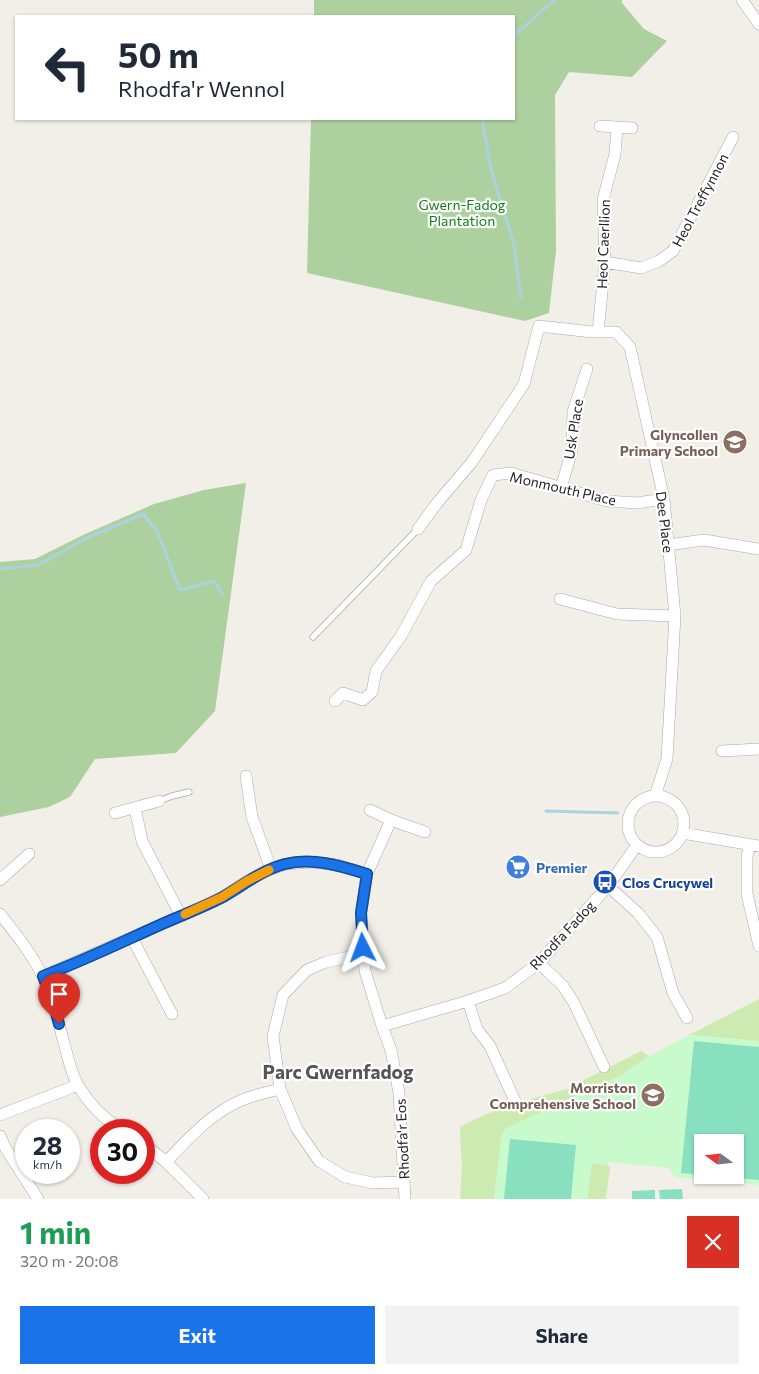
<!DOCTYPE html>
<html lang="en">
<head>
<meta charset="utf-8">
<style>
  :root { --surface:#fff; --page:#f2f2f3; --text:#1f2937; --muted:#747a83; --accent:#1a73e8 }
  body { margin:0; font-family:Commissioner,sans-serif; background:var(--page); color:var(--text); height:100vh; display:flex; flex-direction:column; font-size:19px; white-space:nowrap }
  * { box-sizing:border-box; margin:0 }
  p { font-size:16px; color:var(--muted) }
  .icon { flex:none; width:28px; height:28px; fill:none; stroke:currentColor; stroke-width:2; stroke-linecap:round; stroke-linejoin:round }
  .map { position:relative; height:1199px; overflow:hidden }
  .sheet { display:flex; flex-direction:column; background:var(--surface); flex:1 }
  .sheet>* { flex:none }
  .top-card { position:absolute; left:15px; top:15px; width:500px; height:105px; border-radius:0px; box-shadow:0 1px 4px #0004; background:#fff; color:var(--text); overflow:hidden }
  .needle { width:32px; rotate:285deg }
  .buttons { position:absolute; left:694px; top:1134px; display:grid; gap:10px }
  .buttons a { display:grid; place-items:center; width:50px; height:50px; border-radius:0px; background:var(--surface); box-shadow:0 1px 4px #0004; font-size:25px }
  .speed { position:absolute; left:15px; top:1119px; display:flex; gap:10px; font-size:25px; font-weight:700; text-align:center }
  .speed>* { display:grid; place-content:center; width:65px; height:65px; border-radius:50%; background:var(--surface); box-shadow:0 1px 4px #0004; line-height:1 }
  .speed small { font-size:12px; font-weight:400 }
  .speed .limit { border:8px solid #d22; background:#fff; color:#111 }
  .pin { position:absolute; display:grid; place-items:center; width:42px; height:42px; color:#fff; margin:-51px -21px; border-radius:50% 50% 50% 0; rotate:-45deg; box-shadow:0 0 5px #0007 }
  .pin .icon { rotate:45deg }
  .me { position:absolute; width:55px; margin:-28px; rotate:357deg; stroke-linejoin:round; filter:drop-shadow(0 0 4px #0008) }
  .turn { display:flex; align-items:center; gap:18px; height:105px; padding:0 20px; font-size:22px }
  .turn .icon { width:65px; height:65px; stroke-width:2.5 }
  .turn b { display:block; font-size:35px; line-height:42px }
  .round { display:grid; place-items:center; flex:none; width:52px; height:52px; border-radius:0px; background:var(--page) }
  .summary { display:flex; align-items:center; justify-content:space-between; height:85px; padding:0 20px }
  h1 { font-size:30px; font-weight:700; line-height:38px; color:#1e9e55 }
  .cta { display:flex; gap:10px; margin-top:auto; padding:10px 20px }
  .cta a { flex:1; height:58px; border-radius:0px; background:var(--accent); color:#fff; font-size:20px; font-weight:700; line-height:58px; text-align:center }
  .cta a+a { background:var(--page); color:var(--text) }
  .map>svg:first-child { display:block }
</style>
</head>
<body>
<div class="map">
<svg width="759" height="1199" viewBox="0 0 759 1199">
  <rect width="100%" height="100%" fill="#f2efe9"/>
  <path fill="#cdebb0" d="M759 999V1041L689 1035Z
    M641 1051 649 1056 622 1075 502 1134 494 1199H460L462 1164 461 1155 460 1127C496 1107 538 1097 578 1086V1084L586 1079Z
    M592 1163 608 1165 610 1168 606 1199H587Z"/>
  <path fill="#add19e" d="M314 0H622V3L644 29 667 41 632 77 569 72 555 95 556 251 549 313 525 321 307 273 311 119H514V16H314Z
    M246 483 215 711 176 753 95 759 70 797 49 807 0 817V562L35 559 83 535 154 504 204 490Z"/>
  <path fill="#c8facc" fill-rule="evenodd" d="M689 1035 759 1041V1185L675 1177 669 1168 608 1162V1165L592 1163 587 1199H494L502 1134 506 1128 622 1075 649 1056ZM702 1142H735V1175H702Z"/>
  <path fill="#88e0be" d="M694 1041 759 1047V1180L704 1175H735V1142H702V1175L681 1173Z
    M510 1139 576 1145 571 1199H504Z
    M682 1189 683 1199H660L659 1190Z
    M655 1190V1199H632V1191Z"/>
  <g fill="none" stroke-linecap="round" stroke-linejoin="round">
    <path stroke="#aad3df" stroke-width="3" d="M514 36 554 0
      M482 119 491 169 514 245 521 297
      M0 569 38 565 85 539 143 514 157 531 180 590 214 581 222 594
      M546 811 618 813"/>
    <defs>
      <path id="lane" d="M313 637 418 529
        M159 801 172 796 189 792"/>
      <path id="street" d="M742 0 759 24
        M600 126 617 127
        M605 262 641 268 659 261 673 251 733 137
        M598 332 605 262 603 200 615 154 617 127 632 128
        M561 488 572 450 573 412 587 369
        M418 529 437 503 472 462 524 384 539 326 592 332H616L630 347 664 499 675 616 667 759 655 796
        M668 545 704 540 759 549
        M560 599 617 614 675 616
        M335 701 343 693 363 700 372 692 376 671 401 636 431 581 466 550 481 500 493 475 511 473 607 501 637 503 664 499
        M722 751 759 749
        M246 776 252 817 271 869
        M628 824a28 28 0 1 1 56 0a28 28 0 1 1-56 0Z
        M135 808 142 841 181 916
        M370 810 391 820 425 832
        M115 813 159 801
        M391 820 367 874 361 913 365 971 382 1026 391 1050 399 1093 405 1199
        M682 833 759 846
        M750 845 747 856V894L759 946
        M0 880 29 854
        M608 886 638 913 657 937 673 993 687 1018
        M0 914C16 934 32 954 43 977 53 998 58 1021 64 1043 68 1057 71 1074 79 1087 90 1105 104 1119 122 1130
        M132 938 172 1014
        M363 954 326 962 307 970 283 995 273 1036 280 1089 297 1129 319 1161 345 1177 373 1183 404 1182
        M539 963 563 986 574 1003 604 1067
        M43 976 181 916 223 897 247 881 271 869 286 864 311 862 338 865 367 874
        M468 1001 477 1029 490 1046 515 1101
        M382 1026 468 1001 505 988 539 963 608 886 637 845
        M0 1115 78 1085
        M0 1136 6 1149 38 1199
        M144 1144 166 1162 203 1199
        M166 1162C189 1138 211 1113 242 1100 254 1095 268 1092 280 1089"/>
    </defs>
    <use href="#lane" stroke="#a9a9a9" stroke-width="7"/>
    <use href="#street" stroke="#a9a9a9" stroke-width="12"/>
    <use href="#lane" stroke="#fff" stroke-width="5.5"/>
    <use href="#street" stroke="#fff" stroke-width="11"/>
  </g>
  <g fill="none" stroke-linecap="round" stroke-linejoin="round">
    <defs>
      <path id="route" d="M59 1024 54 1005 43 976C83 961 122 942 162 924 182 915 202 908 221 898 243 886 261 870 285 864 313 857 341 866 367 874L361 913 363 948"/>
    </defs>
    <use href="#route" stroke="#114b97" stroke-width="12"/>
    <use href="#route" stroke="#1a73e8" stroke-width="9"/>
    <path stroke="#f59e0b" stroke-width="9" d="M185 914 222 897 247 881 269 870"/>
  </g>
  <defs>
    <symbol id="school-disc" viewBox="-11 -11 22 22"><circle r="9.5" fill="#8d6e63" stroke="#fff"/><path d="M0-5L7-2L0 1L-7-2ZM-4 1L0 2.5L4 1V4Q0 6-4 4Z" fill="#fff"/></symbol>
    <symbol id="supermarket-disc" viewBox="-11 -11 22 22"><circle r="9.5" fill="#3f7fe0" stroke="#fff"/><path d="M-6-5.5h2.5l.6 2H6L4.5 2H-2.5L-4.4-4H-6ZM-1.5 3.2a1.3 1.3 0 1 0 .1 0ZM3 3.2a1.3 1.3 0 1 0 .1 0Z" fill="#fff"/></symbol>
    <symbol id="bus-disc" viewBox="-11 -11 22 22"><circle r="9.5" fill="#1a4fb4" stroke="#fff"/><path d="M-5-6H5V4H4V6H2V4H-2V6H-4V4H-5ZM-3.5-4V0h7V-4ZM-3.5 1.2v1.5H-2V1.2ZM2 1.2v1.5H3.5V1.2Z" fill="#fff"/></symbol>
  </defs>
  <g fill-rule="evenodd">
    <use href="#school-disc" x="721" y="428" width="28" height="28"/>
    <use href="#supermarket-disc" x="504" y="853" width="28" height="28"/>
    <use href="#bus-disc" x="591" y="868" width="28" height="28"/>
    <use href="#school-disc" x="639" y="1081" width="28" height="28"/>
  </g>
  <g text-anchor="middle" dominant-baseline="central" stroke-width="4.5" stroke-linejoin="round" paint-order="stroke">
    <g font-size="14" fill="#222" stroke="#fff">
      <text transform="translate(700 200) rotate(-62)">Heol Treffynnon</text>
      <text transform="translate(603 244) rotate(-88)">Heol Caerllion</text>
      <text transform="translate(573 429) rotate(-81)">Usk Place</text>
      <text transform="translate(563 488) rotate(13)">Monmouth Place</text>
      <text transform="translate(665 522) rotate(83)">Dee Place</text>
      <text transform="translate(562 935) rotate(-47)">Rhodfa Fadog</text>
      <text transform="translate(402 1139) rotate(-93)">Rhodfa'r Eos</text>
    </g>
    <g font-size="14" fill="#0c8416" stroke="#fff">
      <text x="462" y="204">Gwern-Fadog<tspan x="462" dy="16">Plantation</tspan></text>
    </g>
    <g font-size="14" font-weight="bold" fill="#785e54" stroke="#fff" text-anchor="end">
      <text x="718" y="434">Glyncollen<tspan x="718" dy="16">Primary School</tspan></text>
      <text x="636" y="1087">Morriston<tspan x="636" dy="16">Comprehensive School</tspan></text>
    </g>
    <g font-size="14" font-weight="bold" fill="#366cbe" stroke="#fff" text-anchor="start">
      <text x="536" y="867">Premier</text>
    </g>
    <g font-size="14" font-weight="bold" fill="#164399" stroke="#fff" text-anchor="start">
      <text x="622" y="882">Clos Crucywel</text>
    </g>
    <g font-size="19" font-weight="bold" fill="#555" stroke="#fff">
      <text x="338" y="1071">Parc Gwernfadog</text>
    </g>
  </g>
</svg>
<div class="buttons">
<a><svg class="needle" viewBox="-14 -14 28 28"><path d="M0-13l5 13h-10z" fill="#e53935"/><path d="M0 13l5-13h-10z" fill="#747a83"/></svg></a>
</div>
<div class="speed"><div>28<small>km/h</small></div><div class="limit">30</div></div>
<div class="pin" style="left:59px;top:1024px;background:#d93025"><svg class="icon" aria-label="arrive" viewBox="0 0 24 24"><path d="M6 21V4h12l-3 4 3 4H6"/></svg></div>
<svg class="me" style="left:363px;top:948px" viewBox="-20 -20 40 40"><path d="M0-17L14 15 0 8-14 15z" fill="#1a73e8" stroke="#fff" stroke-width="4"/></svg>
<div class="top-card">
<div class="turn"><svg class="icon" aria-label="left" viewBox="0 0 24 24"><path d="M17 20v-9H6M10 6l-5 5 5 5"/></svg><div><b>50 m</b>Rhodfa'r Wennol</div></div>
</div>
</div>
<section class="sheet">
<div class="summary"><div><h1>1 min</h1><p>320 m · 20:08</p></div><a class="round" style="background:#d93025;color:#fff"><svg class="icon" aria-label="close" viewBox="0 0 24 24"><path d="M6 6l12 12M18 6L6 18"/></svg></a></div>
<div class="cta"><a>Exit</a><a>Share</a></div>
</section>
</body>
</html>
